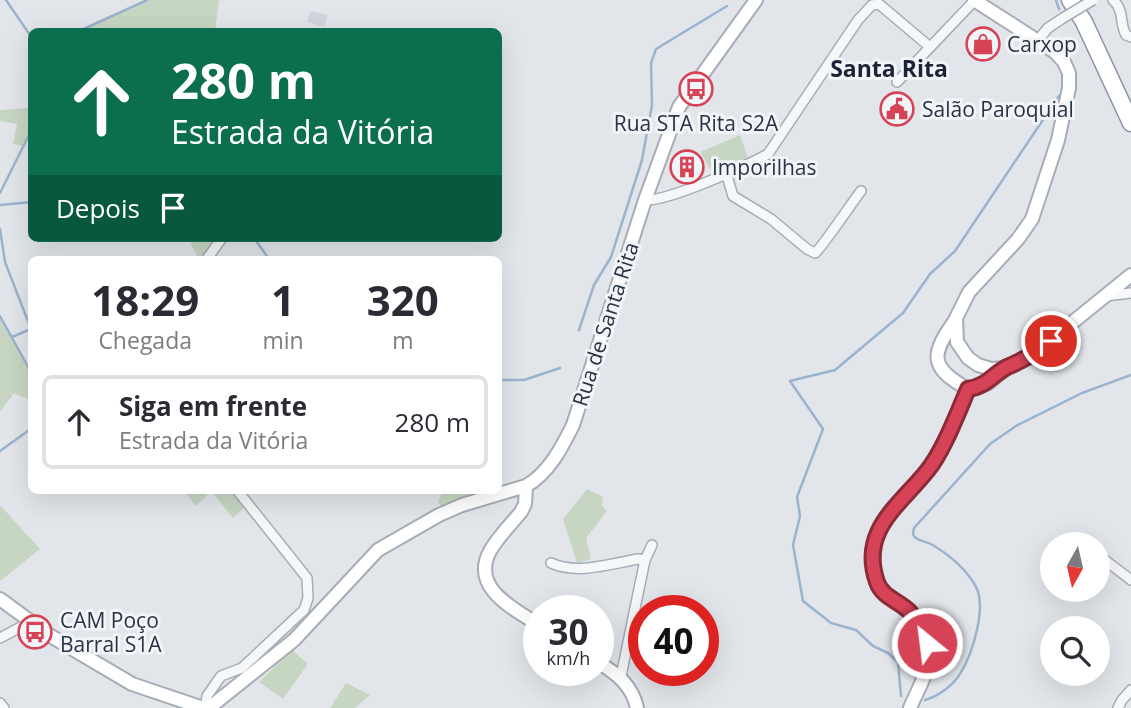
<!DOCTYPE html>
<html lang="pt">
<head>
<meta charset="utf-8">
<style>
  :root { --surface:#fff; --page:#f7f7f7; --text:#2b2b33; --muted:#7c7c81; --line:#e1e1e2 }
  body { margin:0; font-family:"Open Sans",sans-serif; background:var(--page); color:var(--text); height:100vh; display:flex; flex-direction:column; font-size:26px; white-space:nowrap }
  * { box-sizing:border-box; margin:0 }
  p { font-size:23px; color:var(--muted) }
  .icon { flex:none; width:38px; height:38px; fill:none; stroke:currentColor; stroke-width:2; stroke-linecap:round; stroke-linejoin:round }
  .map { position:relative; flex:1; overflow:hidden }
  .details { position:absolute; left:28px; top:256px; width:474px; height:238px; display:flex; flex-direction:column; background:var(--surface); border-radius:10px; box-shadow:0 7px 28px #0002 }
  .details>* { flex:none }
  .hud { position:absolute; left:28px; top:28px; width:474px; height:214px; border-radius:10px; box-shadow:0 7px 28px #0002; background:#0b6e4f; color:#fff; overflow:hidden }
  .needle { width:46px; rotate:188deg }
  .tools { position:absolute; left:1040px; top:532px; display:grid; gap:14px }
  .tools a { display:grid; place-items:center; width:70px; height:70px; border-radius:50%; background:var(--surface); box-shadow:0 7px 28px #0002; font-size:35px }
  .speed { position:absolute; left:523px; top:595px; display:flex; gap:14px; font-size:35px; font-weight:700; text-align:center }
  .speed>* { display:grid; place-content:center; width:91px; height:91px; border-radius:50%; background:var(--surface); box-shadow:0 7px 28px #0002; line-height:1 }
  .speed small { font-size:18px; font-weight:400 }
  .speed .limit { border:10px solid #d22; background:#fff; color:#111 }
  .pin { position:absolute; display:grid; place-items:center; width:60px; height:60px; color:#fff; margin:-30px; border:4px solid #fff; border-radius:50%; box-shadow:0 2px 7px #0007 }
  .me { position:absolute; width:77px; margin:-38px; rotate:331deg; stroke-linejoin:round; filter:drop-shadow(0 0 5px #0008) }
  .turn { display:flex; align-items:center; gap:24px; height:147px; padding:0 28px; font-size:32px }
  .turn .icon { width:91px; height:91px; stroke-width:2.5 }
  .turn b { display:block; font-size:49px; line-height:60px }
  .then { display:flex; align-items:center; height:66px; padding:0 28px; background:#0003; gap:14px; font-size:26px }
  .eta { display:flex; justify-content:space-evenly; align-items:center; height:119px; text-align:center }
  .eta b { font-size:42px; font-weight:700; line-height:49px }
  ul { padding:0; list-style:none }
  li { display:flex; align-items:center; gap:21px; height:94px; margin:0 14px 10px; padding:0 14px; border:4px solid var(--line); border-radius:10px }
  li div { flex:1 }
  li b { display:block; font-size:26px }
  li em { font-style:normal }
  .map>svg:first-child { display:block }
</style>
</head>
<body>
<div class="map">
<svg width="1131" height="708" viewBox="0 0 1131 708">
  <rect width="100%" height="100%" fill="#e2e6eb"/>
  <path fill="#d0d5de" d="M310 11 328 15 324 27 307 22Z"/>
  <path fill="#c7d6c3" d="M149 0H219L215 31H79Z
    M31 108V130L24 146 13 144 17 124 0 121V110Z
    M740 135 749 161 714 175 700 152Z
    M188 238H217L203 259H199Z
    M0 318 31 373 32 401 14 393 0 412Z
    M587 489 603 497 602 506 607 511 586 538 591 559 577 563 563 519Z
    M183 490H237L248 504 233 518 211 491 196 506Z
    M443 490H493L442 507 438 502Z
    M0 505 40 549 0 581Z
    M292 650 308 664 283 699 259 682Z
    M346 683 370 695 355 708H330Z"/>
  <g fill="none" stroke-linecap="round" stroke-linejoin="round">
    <path stroke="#9cb3cd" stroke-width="2.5" d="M6 0 32 38
      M1056 0 1059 9
      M77 32 147 0
      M0 193 32 129
      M0 205 32 202
      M0 229 5 262 31 329 12 337
      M254 238 269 259
      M0 316 32 374
      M579 330 594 285 611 257 642 160 652 105 651 63 656 49 727 6
      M499 380H524L560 368
      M0 451 32 428
      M901 696 898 662 888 653 873 646 856 630 831 623 803 601 793 545 800 516 797 497 823 429 790 381 835 370 903 313 930 274 955 251 1059 96
      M925 700C939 696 952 686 960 674 972 655 988 606 975 585 965 568 948 554 931 544 927 542 920 541 916 538 912 535 913 533 914 528L990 444 1016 426 1082 393 1131 375"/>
    <defs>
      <path id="street" d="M1113 0C1125 11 1119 23 1126 35L1131 37
        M1037 41 1048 28 1063 18
        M897 82 975 0
        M726 173 733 196 771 219 807 249 815 253C821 249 853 201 861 191
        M645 200C666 202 747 166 768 154L858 20 872 5 879 4 930 47
        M207 259 222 238
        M1106 296 1131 293
        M1097 554 1131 580
        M645 560 652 545
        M551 563C577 575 610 564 638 559L645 560 621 676
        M0 638 30 622
        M0 703 4 708
        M205 708 207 696 221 676 242 668 304 610 308 598 307 578 237 490
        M1118 708 1122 700 1131 690"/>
      <path id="secondary" d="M974 0 1055 52 1064 62 1069 73V88L1058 140 1032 219 1018 239 969 292 956 318 957 342 968 358 978 365 991 369 1006 368 1031 356 1131 275
        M956 319C931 354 928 367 968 389L988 383 1006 368
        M526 486 525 504 521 512C511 524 498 537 490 551 470 588 514 609 539 625
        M0 599 49 635 132 684 203 708
        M598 662C617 674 632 685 637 708
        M209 708 294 640 378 550 439 515 462 505 526 486C549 473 562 447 573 425L645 200 679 107 756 0
        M910 708C916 693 928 674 928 658 929 638 919 617 903 606 895 600 884 596 878 586 872 574 873 557 874 544 878 514 910 494 927 471 944 449 957 414 968 389"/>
      <path id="highway" d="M1070 0 1084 22 1131 123"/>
    </defs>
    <use href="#street" stroke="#a7adb6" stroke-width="12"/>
    <use href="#secondary" stroke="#a7adb6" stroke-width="16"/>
    <use href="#highway" stroke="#8993a3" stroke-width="19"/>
    <use href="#street" stroke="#f6f7f9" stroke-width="9"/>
    <use href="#secondary" stroke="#fff" stroke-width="12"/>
    <use href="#highway" stroke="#fff" stroke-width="16"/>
    <defs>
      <path id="street-bridge" d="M1063 18 1093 0"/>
    </defs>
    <use href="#street-bridge" stroke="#a7adb6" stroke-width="12" stroke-linecap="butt"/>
    <use href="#street-bridge" stroke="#f6f7f9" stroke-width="9"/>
  </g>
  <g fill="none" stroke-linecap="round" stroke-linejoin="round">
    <defs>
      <path id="route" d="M927 643C923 630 918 621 909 611 899 601 882 597 877 582 859 531 899 506 927 471 943 452 958 412 968 389 987 386 992 375 1007 367 1024 360 1037 352 1051 341"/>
    </defs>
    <use href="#route" stroke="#8b2b38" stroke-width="18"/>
    <use href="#route" stroke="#d64256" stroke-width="12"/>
  </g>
  <defs>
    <symbol id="shop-ring" viewBox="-11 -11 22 22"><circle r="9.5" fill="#f2f5f8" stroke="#d64256" stroke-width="1.5"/><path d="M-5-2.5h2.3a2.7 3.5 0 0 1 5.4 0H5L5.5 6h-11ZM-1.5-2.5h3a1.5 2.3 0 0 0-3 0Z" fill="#d64256"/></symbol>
    <symbol id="bus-ring" viewBox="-11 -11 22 22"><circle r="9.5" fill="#f2f5f8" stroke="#d64256" stroke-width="1.5"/><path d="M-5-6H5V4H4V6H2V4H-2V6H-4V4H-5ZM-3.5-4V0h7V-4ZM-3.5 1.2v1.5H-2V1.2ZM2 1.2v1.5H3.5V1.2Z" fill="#d64256"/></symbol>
    <symbol id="civic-ring" viewBox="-11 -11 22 22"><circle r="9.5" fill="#f2f5f8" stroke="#d64256" stroke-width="1.5"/><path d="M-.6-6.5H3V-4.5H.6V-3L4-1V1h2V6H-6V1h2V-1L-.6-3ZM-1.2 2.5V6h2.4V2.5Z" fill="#d64256"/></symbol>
    <symbol id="building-ring" viewBox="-11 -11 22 22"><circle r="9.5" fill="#f2f5f8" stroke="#d64256" stroke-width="1.5"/><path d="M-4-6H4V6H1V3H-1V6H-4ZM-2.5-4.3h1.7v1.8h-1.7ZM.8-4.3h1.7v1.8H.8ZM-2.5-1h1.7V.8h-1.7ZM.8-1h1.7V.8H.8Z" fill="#d64256"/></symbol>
  </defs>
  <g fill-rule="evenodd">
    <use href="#shop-ring" x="964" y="25" width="38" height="38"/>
    <use href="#bus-ring" x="677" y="70" width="38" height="38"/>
    <use href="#civic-ring" x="878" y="90" width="38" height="38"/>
    <use href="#building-ring" x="668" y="148" width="38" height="38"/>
    <use href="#bus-ring" x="16" y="613" width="38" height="38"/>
  </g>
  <g text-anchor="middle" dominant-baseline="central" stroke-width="6" stroke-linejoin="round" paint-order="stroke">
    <g font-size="21" fill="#293345" stroke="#f2f5f8" text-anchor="start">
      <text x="1007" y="44">Carxop</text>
      <text x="922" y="109">Salão Paroquial</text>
      <text x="696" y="123" text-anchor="middle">Rua STA Rita S2A</text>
      <text x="712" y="167">Imporilhas</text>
      <text x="60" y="620">CAM Poço<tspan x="60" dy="24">Barral S1A</tspan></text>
    </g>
    <g font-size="21" fill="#293345" stroke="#f2f5f8">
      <text transform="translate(605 324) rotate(-72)">Rua de Santa Rita</text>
    </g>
    <g font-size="23" font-weight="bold" fill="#1b2436" stroke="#f2f5f8">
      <text x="889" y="68">Santa Rita</text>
    </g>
  </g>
</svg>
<div class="tools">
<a><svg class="needle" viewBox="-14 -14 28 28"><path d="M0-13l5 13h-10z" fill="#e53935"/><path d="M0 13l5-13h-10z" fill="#7c7c81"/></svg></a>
<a><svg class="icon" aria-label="search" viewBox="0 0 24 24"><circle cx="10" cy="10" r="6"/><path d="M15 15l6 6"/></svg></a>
</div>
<div class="speed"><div>30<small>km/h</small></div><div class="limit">40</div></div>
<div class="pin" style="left:1051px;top:341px;background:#d93025"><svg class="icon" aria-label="arrive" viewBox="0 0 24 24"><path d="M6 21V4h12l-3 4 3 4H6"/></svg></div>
<svg class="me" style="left:927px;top:643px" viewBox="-20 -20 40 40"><circle r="17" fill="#d64256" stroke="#fff" stroke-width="3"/><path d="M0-11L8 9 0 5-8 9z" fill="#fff"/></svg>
<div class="hud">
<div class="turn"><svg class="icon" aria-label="ahead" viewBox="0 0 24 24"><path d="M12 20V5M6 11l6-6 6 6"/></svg><div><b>280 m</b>Estrada da Vitória</div></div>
<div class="then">Depois<svg class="icon" aria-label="arrive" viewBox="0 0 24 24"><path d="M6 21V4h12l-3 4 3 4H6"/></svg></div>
</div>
<section class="details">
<div class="eta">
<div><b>18:29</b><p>Chegada</p></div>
<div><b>1</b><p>min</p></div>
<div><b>320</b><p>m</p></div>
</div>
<ul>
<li><svg class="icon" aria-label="ahead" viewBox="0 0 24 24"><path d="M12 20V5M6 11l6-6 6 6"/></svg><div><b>Siga em frente</b><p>Estrada da Vitória</p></div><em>280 m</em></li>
</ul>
</section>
</div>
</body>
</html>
